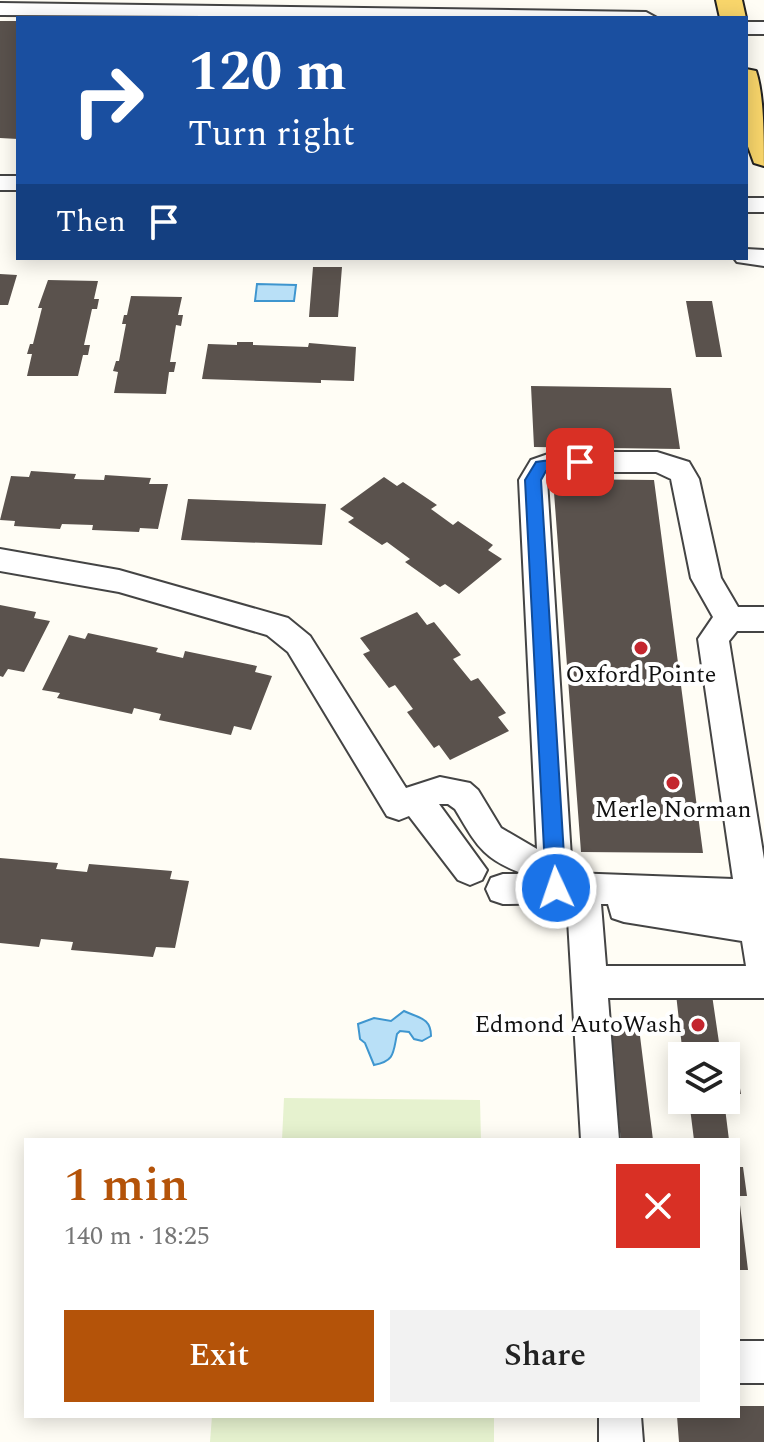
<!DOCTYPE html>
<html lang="en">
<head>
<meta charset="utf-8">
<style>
  :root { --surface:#fff; --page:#f2f2f2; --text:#222; --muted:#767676; --accent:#b45309 }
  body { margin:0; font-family:Spectral,serif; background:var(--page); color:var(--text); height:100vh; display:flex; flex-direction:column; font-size:30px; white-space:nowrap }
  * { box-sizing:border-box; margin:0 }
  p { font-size:26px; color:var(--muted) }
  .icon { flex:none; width:44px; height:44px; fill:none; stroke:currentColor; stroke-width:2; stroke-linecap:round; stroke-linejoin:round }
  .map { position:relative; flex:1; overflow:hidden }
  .details { position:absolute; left:24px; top:1138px; width:716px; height:280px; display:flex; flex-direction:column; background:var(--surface); border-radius:0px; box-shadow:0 4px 20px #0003 }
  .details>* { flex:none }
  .banner { position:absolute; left:16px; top:16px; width:732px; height:244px; border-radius:0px; box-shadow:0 4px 20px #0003; background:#1a4fa0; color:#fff; overflow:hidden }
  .tools { position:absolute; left:668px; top:1042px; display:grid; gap:16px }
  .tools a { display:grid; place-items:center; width:72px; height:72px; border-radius:0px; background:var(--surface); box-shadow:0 4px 20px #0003; font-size:40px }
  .pin { position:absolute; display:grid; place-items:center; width:68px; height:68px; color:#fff; margin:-34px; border-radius:16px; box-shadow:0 4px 12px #0006 }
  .me { position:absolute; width:88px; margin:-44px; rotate:357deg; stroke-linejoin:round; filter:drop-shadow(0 0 6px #0008) }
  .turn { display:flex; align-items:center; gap:28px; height:168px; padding:0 40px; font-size:36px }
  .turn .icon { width:104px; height:104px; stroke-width:2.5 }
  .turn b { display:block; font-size:56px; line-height:68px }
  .then { display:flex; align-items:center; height:76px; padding:0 40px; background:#0003; gap:16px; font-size:30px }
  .round { display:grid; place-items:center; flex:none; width:84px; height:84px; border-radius:0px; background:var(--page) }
  .summary { display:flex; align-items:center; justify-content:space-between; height:136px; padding:0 40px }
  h1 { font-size:48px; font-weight:600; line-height:60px; color:var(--accent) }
  .action { display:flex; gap:16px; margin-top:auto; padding:16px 40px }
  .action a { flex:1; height:92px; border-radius:0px; background:var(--accent); color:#fff; font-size:32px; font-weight:600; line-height:92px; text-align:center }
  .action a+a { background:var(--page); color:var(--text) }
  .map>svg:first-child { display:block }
</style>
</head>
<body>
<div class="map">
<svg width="764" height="1442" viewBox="0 0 764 1442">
  <rect width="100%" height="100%" fill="#fffdf5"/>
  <path fill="#e6f2cf" d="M284 1098 480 1100 481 1140H282Z
    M212 1416H494V1442H210Z"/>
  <path fill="#b9e0f7" stroke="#3f96cf" stroke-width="2" d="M257 284 296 285 294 301H255Z
    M404 1011C418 1018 431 1017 431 1036L422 1041 414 1039 409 1032 400 1031 397 1034C393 1053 395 1061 374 1065L365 1043 360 1039 358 1024 374 1018 391 1021Z"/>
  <path fill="#5a524d" d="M0 21H18V139L0 138Z
    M313 267H342L338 317H309Z
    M0 274 17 275 8 305H0Z
    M48 280 98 281 94 299H99L97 309H92L84 345H90L88 355H83L78 376H27L32 354H27L30 344H33L42 308H38Z
    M131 296 182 297 178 315H183L181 326 176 325 170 362H176L174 372H169L166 394 114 393 118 372 113 371 116 361H119L126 324H122L124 315H127Z
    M686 301H712L722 357H696Z
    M237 342H253V345L308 347 309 343 356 347 354 381 321 380V383L202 379 208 344 237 345Z
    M531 386 671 388 680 449 534 447Z
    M31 471 76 474 74 479 104 480 105 475 151 478 149 484H168L158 529 140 528 139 532 92 530 93 525 62 524 60 529 14 526 15 521 0 520 11 476 29 477Z
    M384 477 397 486 403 482 437 505 431 509 453 525 458 521 493 545 488 550 502 559 459 594 445 584 440 587 405 562 410 559 387 542 382 545 348 522 354 518 340 509Z
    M553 479 654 480 703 853 581 852Z
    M188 499 326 504 322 545 181 540Z
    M0 605 36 612 34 618 50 621 24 672 8 669 3 677 0 676Z
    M417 612 427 625 434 622 461 655 453 659 471 681 478 678 506 713 498 717 509 731 450 760 439 745 434 748 407 712 413 709 395 685 389 688 363 654 370 651 360 638Z
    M88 633 158 648 156 652 183 658 185 651 257 666 255 672 272 676 251 730 234 726 231 735 159 720 161 714 134 708 132 714 57 698 60 693 42 690 69 635 85 639Z
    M0 858 58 863 56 869 87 872 89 864 172 871 170 879 189 881 175 948 156 947 153 957 71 950 73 942 41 939 39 947 0 943Z
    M676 994 712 995 721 1056H683Z
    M610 1020H638L653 1140H621L615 1092 605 1066H615Z
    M726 1065H736L741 1094H726Z
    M689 1100H724L729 1140H694Z
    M738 1167H743L747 1196H738Z
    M738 1205H740L748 1270H738Z
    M738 1406H764V1442H679L677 1416H738Z"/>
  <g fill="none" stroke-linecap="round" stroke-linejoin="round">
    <defs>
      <path id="minor" d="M0 3 646 12 657 18 0 15Z
        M746 22H764V34H746Z
        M0 176H18V190H0Z
        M746 198H764V212H746Z
        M746 249 764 250V266L737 262 734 258H746Z
        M554 452H657L689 462 699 479 721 578 738 607H764V631H737L729 641 764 859V998H608L619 1140H581L567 903 503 904 491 900 486 889 491 878 503 874H524C482 859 476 844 455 809L448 804H439L487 870 482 880 470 885 458 880 409 816 399 820 387 816 288 652 267 635 119 592 0 571V549L119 570 288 618 310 636 406 788 440 777 470 783 478 790 501 828 537 849 519 480 531 460ZM555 472H656L671 479 691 578 713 617 698 639 733 879 572 873 547 480ZM601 904H608L612 918 624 922 742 941 746 966H606Z
        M738 1341H764V1383H738Z
        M599 1416H641L643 1442H599Z"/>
      <path id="major" d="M716 0H742L746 18H720Z
        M746 69 756 71C764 95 764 138 764 166L754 163 746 141Z"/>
    </defs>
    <use href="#minor" stroke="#444" stroke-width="4"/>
    <use href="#major" stroke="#222" stroke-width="4"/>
    <use href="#minor" fill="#fff" fill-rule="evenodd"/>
    <use href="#major" fill="#f9d66b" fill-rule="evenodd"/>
  </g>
  <path fill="#1a73e8" stroke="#114b97" stroke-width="2" d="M580 456 586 458V466L546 471 541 480 566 888 563 894 556 897 549 894 546 888 525 480 536 462Z"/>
  <g fill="#c4262e" stroke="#fff" stroke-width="3">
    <circle cx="641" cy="648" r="8"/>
    <circle cx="673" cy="783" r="8"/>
    <circle cx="698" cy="1025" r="8"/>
  </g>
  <g text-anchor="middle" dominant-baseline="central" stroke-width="8" stroke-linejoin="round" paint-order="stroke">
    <g font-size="24" fill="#111" stroke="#fff">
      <text x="641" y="675">Oxford Pointe</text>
      <text x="673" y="810">Merle Norman</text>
      <text x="682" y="1025" text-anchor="end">Edmond AutoWash</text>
    </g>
  </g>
</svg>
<div class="tools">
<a><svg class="icon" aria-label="layers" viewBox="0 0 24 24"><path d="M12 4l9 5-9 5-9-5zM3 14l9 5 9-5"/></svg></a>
</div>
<div class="pin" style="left:580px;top:462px;background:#d93025"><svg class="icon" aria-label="arrive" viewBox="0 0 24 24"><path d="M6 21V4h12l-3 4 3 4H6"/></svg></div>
<svg class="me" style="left:556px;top:888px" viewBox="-20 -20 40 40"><circle r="17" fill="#1a73e8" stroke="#fff" stroke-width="3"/><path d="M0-11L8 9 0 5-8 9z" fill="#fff"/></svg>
<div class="banner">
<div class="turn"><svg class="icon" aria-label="right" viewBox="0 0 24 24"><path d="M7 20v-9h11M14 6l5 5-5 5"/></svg><div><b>120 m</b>Turn right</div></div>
<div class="then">Then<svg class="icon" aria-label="arrive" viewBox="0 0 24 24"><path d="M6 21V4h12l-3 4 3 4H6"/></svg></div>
</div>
<section class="details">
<div class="summary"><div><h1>1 min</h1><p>140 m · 18:25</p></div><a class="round" style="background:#d93025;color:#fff"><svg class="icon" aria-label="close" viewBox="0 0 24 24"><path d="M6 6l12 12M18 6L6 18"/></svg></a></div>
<div class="action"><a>Exit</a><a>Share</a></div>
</section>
</div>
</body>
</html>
